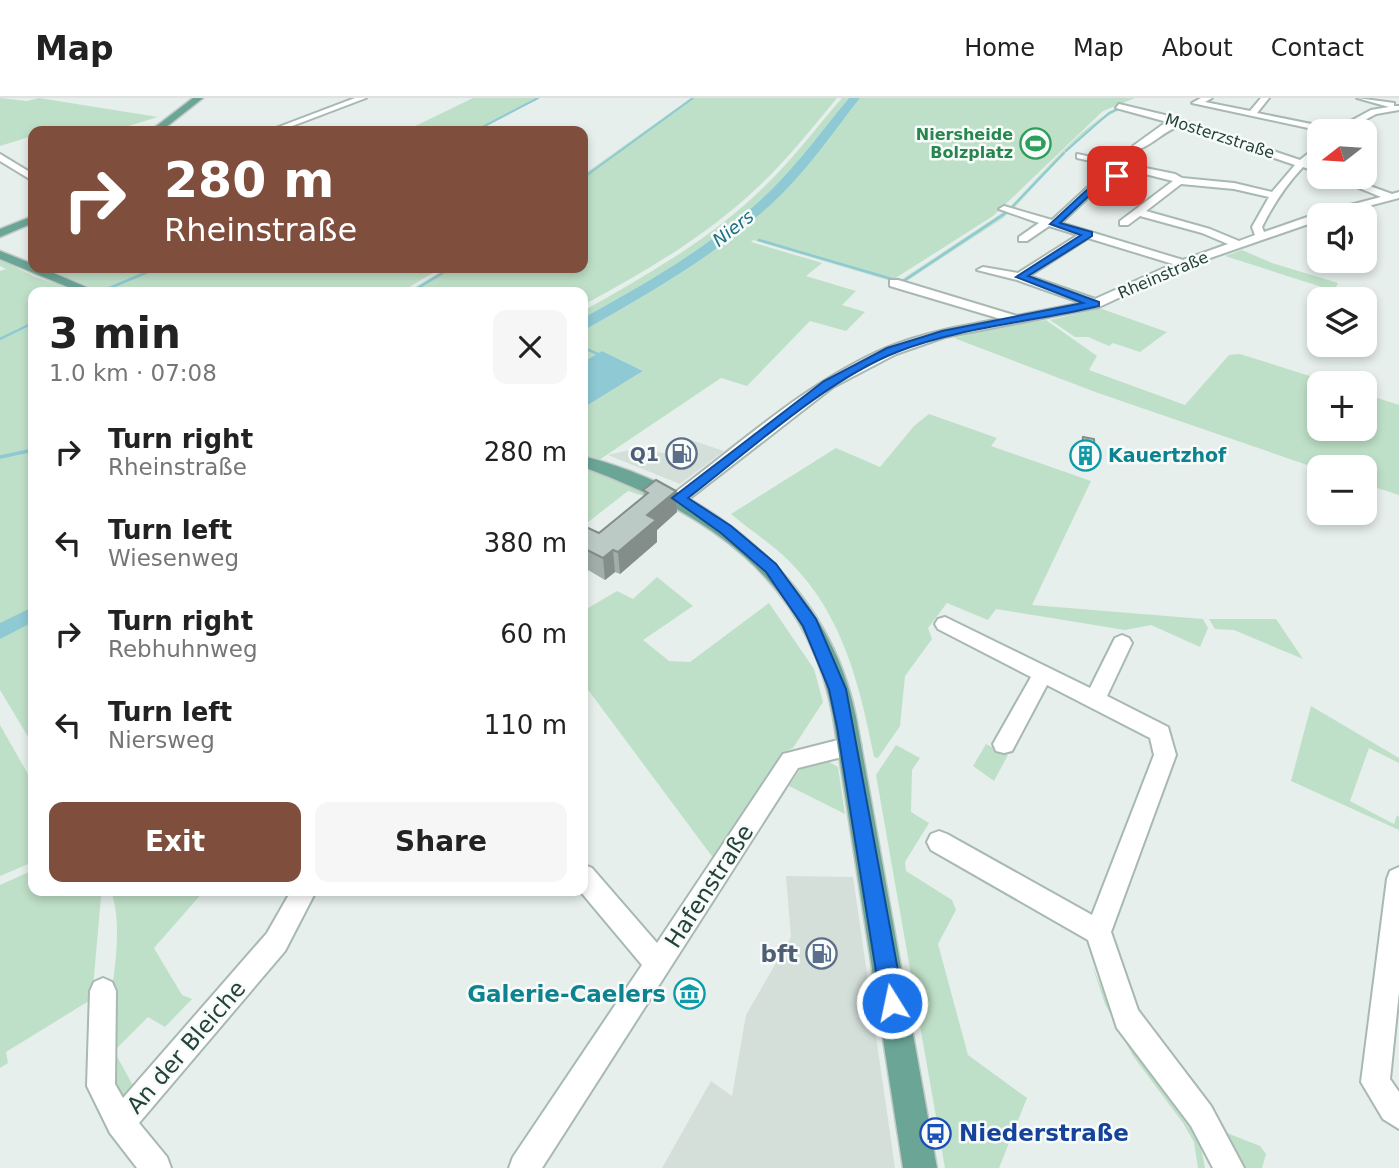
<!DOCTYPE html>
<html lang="en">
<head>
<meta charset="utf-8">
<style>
  :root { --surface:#fff; --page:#f6f6f6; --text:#222; --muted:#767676; --line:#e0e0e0; --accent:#804e3d }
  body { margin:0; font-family:"DejaVu Sans",sans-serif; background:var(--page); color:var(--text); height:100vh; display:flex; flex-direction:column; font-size:26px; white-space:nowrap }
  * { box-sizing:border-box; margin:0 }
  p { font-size:23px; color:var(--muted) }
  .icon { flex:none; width:38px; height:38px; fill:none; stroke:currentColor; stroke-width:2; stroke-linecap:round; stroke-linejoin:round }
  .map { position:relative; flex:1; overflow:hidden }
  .side { position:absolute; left:28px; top:189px; width:560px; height:609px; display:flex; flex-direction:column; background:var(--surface); border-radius:14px; box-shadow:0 4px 10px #0003 }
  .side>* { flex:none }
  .top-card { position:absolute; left:28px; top:28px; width:560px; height:147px; border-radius:14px; box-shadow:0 4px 10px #0003; background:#804e3d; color:#fff; overflow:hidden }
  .needle { width:46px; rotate:253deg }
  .buttons { position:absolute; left:1307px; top:21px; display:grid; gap:14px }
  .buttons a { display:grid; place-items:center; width:70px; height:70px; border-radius:14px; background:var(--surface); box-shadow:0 4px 10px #0003; font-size:35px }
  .pin { position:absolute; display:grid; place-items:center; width:60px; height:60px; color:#fff; margin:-30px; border-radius:14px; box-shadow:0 4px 10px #0006 }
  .me { position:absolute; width:77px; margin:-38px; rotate:350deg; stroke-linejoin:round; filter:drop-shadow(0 0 5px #0008) }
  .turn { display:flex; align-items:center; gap:24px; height:147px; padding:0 21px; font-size:32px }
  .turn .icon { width:91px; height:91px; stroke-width:2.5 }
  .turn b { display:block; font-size:49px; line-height:60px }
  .round { display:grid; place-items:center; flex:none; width:74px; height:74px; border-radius:14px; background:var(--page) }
  .overview { display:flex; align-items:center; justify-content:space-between; height:119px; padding:0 21px }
  h1 { font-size:42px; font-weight:700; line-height:52px }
  .cta { display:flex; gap:14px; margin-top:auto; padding:14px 21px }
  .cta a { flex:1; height:80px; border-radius:14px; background:var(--accent); color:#fff; font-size:28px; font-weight:700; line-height:80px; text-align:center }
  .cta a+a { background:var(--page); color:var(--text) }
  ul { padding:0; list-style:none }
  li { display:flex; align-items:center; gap:21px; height:91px; padding:0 21px }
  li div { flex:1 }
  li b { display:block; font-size:26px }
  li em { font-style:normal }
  header { display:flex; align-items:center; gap:42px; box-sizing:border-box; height:98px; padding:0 35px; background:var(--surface); border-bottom:2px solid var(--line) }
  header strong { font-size:33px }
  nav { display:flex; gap:38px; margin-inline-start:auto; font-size:24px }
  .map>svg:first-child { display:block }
</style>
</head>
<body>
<header>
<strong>Map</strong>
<nav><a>Home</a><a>Map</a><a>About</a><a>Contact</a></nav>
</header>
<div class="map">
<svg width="1399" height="1070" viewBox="0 0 1399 1070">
  <rect width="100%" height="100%" fill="#e6efeb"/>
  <path fill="#d4dfda" d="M688 341 724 353 680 386 608 357 638 350 668 356Z
    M786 778 853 779 895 1070H662L711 983 732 998 746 917 791 839Z"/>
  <path fill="#bfe0c8" d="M0 0 27 3 39 0 158 19 112 33H33V41L29 39 0 48Z
    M473 0H540L477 33H405Z
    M691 0H837C812 30 788 61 759 88 708 137 645 174 583 207V194H407L447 170H583V77Z
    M842 0H849C823 31 798 66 769 94 714 146 649 184 583 220V213C646 178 712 140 764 89 792 62 816 30 842 0Z
    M860 0H1135L1103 13 993 118 891 183 753 142 751 144 822 165 806 178 856 193 842 207 865 214 846 233 810 223 747 288 721 280 599 362 583 357V310L643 273 602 253 583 264V233C653 193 724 153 782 96 811 67 835 32 860 0Z
    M1120 9 1123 10C1086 26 1042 82 1012 112L1008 111C1038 81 1082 25 1120 9Z
    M1005 113 1010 114 1003 120 902 186 898 184Z
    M1242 152 1272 165 1338 185 1334 193 1225 158Z
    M0 161 35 179 83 194H33V647L0 592V173L6 171 0 168Z
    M44 170H441L401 194H104Z
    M1096 211H1102L1167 234 1140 254 1113 245 1109 248 1088 239H1075L1050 222Z
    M1046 222 1097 258 1089 272 1185 307 1229 257 1240 256 1332 285H1320V331H1365V296L1399 307V397L1365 386V369H1320L1319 371 1098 295 954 240 1005 227Z
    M929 316 997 340 991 348 1091 383 1032 507 1203 521 1208 530 1200 549 1151 527 1125 532 996 511 988 522 947 505 928 530 932 541 905 578 900 628 878 660 874 659C860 588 843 517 790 464 772 446 750 432 731 416L836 350 880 369 914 328Z
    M583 369 655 398 653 401 628 393 583 428Z
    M657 479 693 508 643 542 669 563 690 564 769 505 814 571 823 604 793 650 784 654 714 761 583 585V513L617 493 633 501Z
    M1209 521H1276L1303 561 1234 532 1215 531Z
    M1311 608 1399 660V665L1369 650 1350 703 1394 726 1397 717 1399 719V732L1291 683Z
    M0 627 33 685V764L0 778Z
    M986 646 1008 657 994 683 973 668Z
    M896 647 920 660 912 672 911 714 929 725 905 764 906 773 952 802 956 812 938 846 968 957 1027 1000 999 1070H945L876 677Z
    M814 664H829L838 669 845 716 789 688 801 670Z
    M33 772V793H98L101 799 92 901 6 954 8 965 0 970V787Z
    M111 793H204L154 850 182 897 192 901 165 929 148 919 114 953 136 993 123 1002 113 998C110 985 104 969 105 955 106 907 127 838 111 793Z
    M1092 867 1108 906 1136 957 1200 1044 1205 1070H1198L1194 1044 1183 1025 1133 958 1105 906Z
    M1227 1035 1260 1048 1266 1056 1262 1070H1238L1239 1064Z"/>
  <path fill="#8ec9d4" d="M849 0H860C835 32 811 67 782 96 724 153 653 193 583 233V220C649 184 714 146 769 94 798 66 823 31 849 0Z
    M602 253 643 273 583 310V264Z
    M33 509V524L0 541V525Z"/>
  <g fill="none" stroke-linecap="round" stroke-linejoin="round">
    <path stroke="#8ec9d4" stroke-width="2" d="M475 33 538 0
      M1066 53 1109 15 1118 11
      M583 80 693 0
      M1011 110 1064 55
      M1001 118 1007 114"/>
    <path stroke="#8ec9d4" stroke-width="2.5" d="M759 142 902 184 1004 116
      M100 194 157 170
      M411 194 451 170
      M0 241 33 225
      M586 251 598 256"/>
    <path stroke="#8ec9d4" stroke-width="3.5" d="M0 359 33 352"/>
    <defs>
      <path id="minor" d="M355 0H366L279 33H268Z
        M1201 0H1212L1205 4 1250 13 1261 0H1269L1257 15 1336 31 1371 12 1389 9 1357 0 1394 5V8H1399V12L1376 16 1344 33H1322L1192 5Z
        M1119 6 1169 18 1300 62 1320 46V54L1308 65 1320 69V75L1303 69C1286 87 1273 107 1262 129L1264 134 1319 115 1381 99 1332 79H1345L1392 96 1399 94V100L1334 117H1320V122L1187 168 1099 209 945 239 896 256 833 289 685 404H673L671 400 673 396C741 345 807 284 886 250 923 235 962 228 1001 221L890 188V182H898L1017 218 1082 205 1017 182 977 172 983 169 1018 175 1078 137 1049 128 1027 143H1019V139L1039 125 999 111 1004 108 1052 122 1089 88 1092 76 1100 65 1077 60V56L1175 76 1182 80 1234 85 1272 94 1295 67 1180 28C1164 32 1148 52 1133 52V48L1162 27 1171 25 1116 10ZM1108 67 1123 71 1100 82ZM1133 73 1173 83 1120 123V127H1128L1140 118 1202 135 1228 146 1183 162 1061 125 1097 91ZM1181 86 1234 91 1269 99 1252 129 1255 137 1239 143 1210 131 1146 113ZM1088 140 1173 166 1095 201 1029 178Z
        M0 56 33 76V83L0 63Z
        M945 519 1090 590 1115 540 1122 537 1129 540 1132 545 1107 598 1168 629 1176 657 1111 834 1138 912 1211 1008 1244 1070H1213L1191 1028 1117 930 1088 842 931 752 927 744 931 736 939 733 947 736 1092 817 1154 657 1150 640 1047 587 1012 653 1004 655 996 653 993 646 1031 579 938 531 935 526 938 521Z
        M850 639 858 641 861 648 858 655 798 670 542 1070H509L513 1059 642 867 580 793H583V766L592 770 657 845 783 656Z
        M1399 769V894L1390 981 1399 994V1031L1383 1021 1361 984 1387 781 1390 773Z
        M291 793H316L285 853 139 1025 167 1059 171 1070H137L110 1035 87 988 90 893 94 884 103 880 112 884 116 893 115 986 123 1000 267 835Z"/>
      <path id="major" d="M193 0H203L161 33H150Z
        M33 118V125L0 139V131Z
        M0 153 33 166V170H42L98 194H80L0 161Z
        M583 358C712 391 829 484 856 619L937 1070H903L833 619C808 480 706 414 583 369Z"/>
    </defs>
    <use href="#minor" stroke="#a8b8b2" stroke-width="4"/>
    <use href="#major" stroke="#c2cac8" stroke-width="3"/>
    <use href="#minor" fill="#fff" fill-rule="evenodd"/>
    <use href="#major" fill="#6aa596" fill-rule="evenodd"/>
  </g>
  <path fill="#a1aea9" d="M1083 339 1095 360 1091 367 1078 365 1080 347Z
    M643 392 676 393 677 414 657 432V444L620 476 615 474 605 482 583 469V434L599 435 644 398Z"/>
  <path fill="#838d89" d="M676 393 677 414 657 432V444L620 476 618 454 647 417Z
    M613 452 615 474 605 482 603 460Z"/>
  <path fill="#bbcac4" stroke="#838d89" stroke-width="2" d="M1083 339 1094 341 1095 360 1081 357Z
    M656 382 676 393 647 417 656 422 618 454 613 452 603 460 583 450V434L588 430 599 435 648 395 643 392Z"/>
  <path fill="#1a73e8" stroke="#114b97" stroke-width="2" d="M1114 77 1121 78 1096 91 1060 125 1092 134V138L1028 178 1099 204V208C1032 224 961 229 897 254 826 282 749 353 688 400L731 428 776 466 816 521 846 591 904 905 900 913 892 916 885 913 881 905 837 629 829 591 803 528 766 474 721 435 672 400 824 283 887 250 942 233 1083 205 1016 179 1081 137 1050 126 1091 88Z"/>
  <defs>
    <symbol id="stadium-ring" viewBox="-11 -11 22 22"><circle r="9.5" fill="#f7fbf9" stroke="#2e9e5b" stroke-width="1.5"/><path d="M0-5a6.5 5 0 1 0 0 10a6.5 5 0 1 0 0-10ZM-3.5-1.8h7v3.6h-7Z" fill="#2e9e5b"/></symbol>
    <symbol id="fuel-ring" viewBox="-11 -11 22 22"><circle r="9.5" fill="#f7fbf9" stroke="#5c6f8a" stroke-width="1.5"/><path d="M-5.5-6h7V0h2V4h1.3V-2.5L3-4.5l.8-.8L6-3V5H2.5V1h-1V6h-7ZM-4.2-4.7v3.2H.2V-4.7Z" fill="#5c6f8a"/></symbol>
    <symbol id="building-ring" viewBox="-11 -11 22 22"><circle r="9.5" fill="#f7fbf9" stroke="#0f9aa8" stroke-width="1.5"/><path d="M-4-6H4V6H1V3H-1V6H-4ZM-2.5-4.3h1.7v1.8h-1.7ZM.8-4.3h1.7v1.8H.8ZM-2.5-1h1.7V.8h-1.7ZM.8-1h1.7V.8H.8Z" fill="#0f9aa8"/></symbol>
    <symbol id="museum-ring" viewBox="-11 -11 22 22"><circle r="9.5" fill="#f7fbf9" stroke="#0f9aa8" stroke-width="1.5"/><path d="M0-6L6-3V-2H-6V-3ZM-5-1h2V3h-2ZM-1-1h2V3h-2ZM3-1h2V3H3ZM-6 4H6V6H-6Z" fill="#0f9aa8"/></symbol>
    <symbol id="bus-ring" viewBox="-11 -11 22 22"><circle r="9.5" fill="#f7fbf9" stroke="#1a4fb4" stroke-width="1.5"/><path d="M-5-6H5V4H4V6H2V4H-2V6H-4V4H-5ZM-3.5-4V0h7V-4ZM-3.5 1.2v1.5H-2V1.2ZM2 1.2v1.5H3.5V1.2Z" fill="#1a4fb4"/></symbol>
  </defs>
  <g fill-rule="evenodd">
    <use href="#stadium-ring" x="1018" y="28" width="35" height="35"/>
    <use href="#fuel-ring" x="664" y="338" width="35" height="35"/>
    <use href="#building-ring" x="1068" y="340" width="35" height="35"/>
    <use href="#fuel-ring" x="804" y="838" width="35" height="35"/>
    <use href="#museum-ring" x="672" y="878" width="35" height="35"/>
    <use href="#bus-ring" x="918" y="1018" width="35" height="35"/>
  </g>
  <g text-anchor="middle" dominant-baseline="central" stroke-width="5" stroke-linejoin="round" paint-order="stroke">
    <g font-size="16" font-weight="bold" fill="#27864d" stroke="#f7fbf9" text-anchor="end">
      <text x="1013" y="36">Niersheide<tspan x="1013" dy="18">Bolzplatz</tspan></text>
    </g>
    <g font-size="16" fill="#24423a" stroke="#f7fbf9">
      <text transform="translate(1220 38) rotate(18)">Mosterzstraße</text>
      <text transform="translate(1163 177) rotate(-23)">Rheinstraße</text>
    </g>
    <g font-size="18" font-style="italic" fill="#1c6f80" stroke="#f7fbf9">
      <text transform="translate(733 130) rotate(-38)">Niers</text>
    </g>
    <g font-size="19" font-weight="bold" fill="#4e5e75" stroke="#f7fbf9" text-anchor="end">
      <text x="659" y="356">Q1</text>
    </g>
    <g font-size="19" font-weight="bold" fill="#0d838f" stroke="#f7fbf9" text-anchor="start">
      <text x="1108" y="357">Kauertzhof</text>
    </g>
    <g font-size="23" fill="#24423a" stroke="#f7fbf9">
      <text transform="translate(709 788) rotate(-57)">Hafenstraße</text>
      <text transform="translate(186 949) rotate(-49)">An der Bleiche</text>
    </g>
    <g font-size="23" font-weight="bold" fill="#4e5e75" stroke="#f7fbf9" text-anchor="end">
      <text x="798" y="856">bft</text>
    </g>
    <g font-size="23" font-weight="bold" fill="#0d838f" stroke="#f7fbf9" text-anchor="end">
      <text x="666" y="896">Galerie-Caelers</text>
    </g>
    <g font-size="23" font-weight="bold" fill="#164399" stroke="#f7fbf9" text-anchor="start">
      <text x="959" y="1035">Niederstraße</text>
    </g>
  </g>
</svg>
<div class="buttons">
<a><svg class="needle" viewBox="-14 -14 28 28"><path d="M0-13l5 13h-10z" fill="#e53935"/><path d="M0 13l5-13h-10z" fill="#767676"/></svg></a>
<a><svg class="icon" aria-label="sound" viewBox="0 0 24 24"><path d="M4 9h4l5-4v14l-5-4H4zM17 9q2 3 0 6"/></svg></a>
<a><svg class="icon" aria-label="layers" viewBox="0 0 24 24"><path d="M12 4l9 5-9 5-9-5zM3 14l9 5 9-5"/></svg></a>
<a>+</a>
<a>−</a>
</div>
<div class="pin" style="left:1117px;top:78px;background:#d93025"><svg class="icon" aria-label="arrive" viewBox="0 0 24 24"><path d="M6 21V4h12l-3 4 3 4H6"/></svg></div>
<svg class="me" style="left:892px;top:905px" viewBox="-20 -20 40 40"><circle r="17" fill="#1a73e8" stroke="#fff" stroke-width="3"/><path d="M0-11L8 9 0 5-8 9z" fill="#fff"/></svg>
<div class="top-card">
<div class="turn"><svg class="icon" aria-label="right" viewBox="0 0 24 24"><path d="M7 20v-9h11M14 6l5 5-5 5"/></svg><div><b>280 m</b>Rheinstraße</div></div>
</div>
<section class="side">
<div class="overview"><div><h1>3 min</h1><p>1.0 km · 07:08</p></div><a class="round"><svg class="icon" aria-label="close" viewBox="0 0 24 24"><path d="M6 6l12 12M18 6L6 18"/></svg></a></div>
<ul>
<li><svg class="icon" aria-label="right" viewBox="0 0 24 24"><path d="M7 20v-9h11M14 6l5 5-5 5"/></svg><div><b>Turn right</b><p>Rheinstraße</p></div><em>280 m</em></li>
<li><svg class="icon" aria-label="left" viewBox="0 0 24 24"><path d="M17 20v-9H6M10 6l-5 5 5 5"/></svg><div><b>Turn left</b><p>Wiesenweg</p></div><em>380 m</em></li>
<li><svg class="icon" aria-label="right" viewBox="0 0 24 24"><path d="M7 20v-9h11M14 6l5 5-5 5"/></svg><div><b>Turn right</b><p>Rebhuhnweg</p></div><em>60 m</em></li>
<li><svg class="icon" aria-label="left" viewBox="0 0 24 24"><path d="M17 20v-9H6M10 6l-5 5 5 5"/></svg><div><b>Turn left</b><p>Niersweg</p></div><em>110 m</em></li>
</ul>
<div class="cta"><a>Exit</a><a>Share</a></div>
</section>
</div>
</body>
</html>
